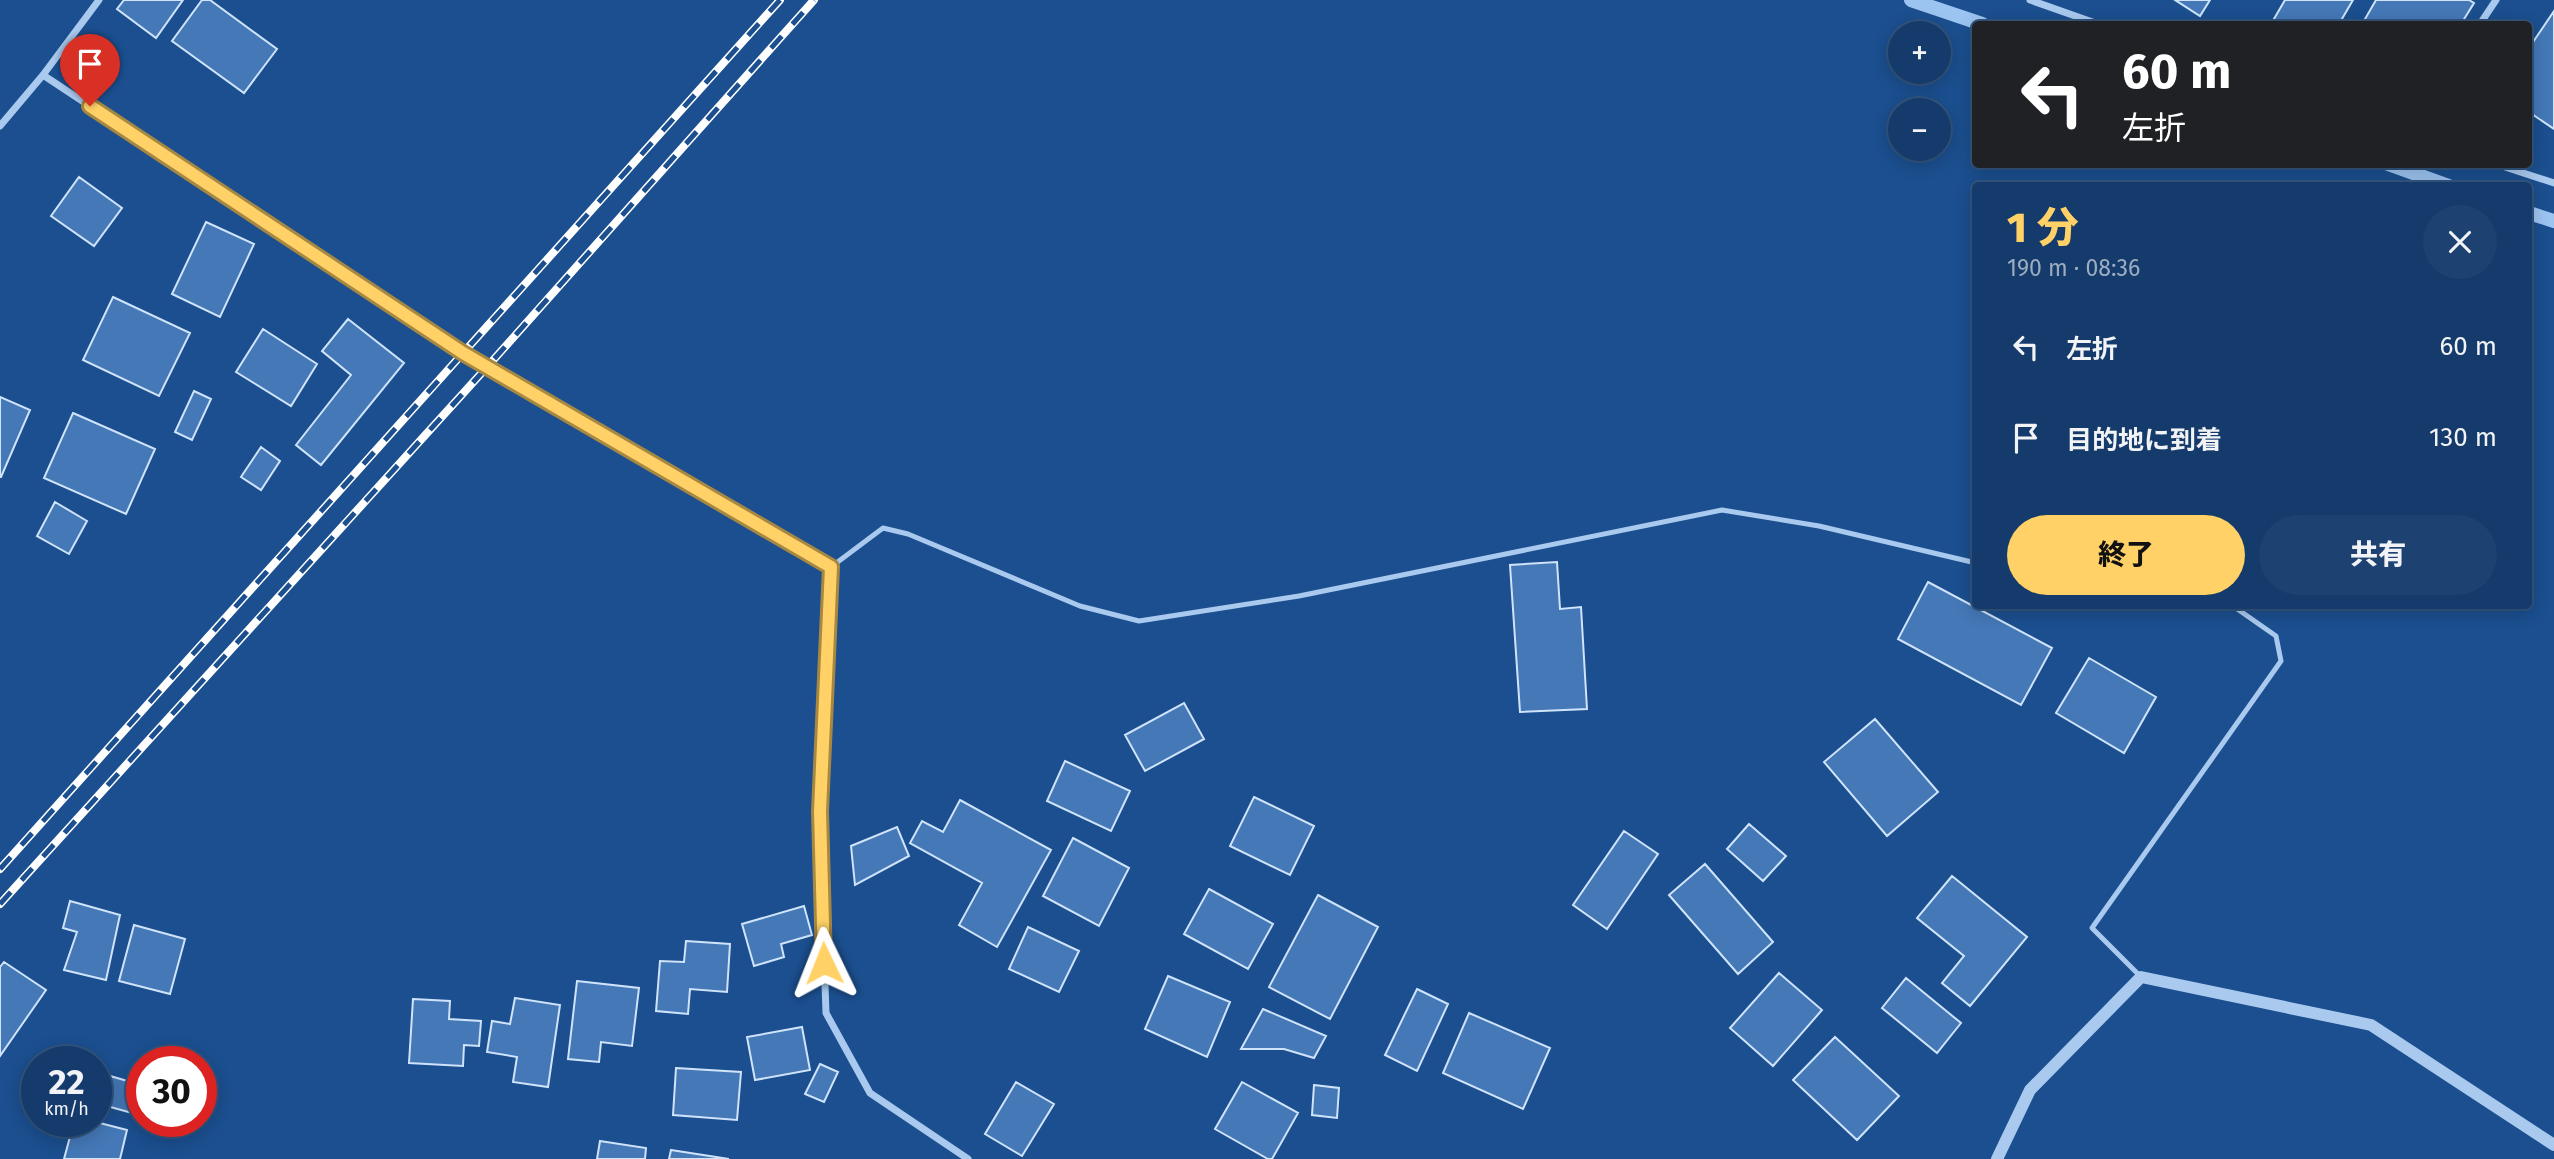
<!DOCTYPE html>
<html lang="ja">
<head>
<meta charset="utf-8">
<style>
  :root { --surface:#143b6b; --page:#1d4271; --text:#f1f3f6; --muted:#9dadc1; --line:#33557e; --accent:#ffd166 }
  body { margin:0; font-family:"Fira Sans","Noto Sans JP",sans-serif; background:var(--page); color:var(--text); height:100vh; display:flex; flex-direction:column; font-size:26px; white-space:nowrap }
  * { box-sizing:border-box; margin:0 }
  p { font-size:23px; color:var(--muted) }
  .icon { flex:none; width:38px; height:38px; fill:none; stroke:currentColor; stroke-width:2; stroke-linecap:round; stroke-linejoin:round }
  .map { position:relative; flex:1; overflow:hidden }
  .side { position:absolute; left:1972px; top:182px; width:560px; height:427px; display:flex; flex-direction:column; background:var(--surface); border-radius:7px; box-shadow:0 4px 18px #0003,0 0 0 2px var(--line) }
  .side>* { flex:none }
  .top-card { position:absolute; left:1972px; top:21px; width:560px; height:147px; border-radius:7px; box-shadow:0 4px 18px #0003,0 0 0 2px var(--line); background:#202124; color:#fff; overflow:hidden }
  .controls { position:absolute; left:1888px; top:21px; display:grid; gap:14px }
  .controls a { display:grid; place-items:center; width:63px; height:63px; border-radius:50%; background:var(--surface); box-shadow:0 4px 18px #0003,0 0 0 2px var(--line); font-size:35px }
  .speed { position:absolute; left:21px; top:1046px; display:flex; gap:14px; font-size:35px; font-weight:700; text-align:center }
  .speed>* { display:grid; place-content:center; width:91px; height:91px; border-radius:50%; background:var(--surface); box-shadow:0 4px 18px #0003,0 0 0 2px var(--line); line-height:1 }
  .speed small { font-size:18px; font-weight:400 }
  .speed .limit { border:10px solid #d22; background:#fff; color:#111 }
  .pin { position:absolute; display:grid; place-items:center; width:60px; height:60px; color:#fff; margin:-72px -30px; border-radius:50% 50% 50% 0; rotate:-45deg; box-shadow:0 0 7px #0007 }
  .pin .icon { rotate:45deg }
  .me { position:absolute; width:77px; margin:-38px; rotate:358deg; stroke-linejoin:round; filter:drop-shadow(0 0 5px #0008) }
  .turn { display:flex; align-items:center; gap:24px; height:147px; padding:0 35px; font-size:32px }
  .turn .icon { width:91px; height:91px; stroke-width:2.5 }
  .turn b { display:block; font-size:49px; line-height:60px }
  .round { display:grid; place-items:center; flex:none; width:74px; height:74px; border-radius:37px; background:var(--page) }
  .summary { display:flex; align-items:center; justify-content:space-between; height:119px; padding:0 35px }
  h1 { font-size:42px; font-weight:800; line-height:52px; color:var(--accent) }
  .primary-button { display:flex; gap:14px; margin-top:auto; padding:14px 35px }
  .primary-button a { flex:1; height:80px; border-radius:42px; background:var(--accent); color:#111; font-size:28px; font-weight:800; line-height:80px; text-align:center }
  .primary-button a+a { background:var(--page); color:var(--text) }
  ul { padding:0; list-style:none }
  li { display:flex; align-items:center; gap:21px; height:91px; padding:0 35px }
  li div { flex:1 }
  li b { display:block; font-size:26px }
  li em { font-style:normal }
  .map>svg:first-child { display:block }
</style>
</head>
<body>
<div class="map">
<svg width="2554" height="1159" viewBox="0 0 2554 1159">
  <rect width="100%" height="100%" fill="#1b4f8f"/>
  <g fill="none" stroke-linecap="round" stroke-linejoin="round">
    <path stroke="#9cc4f0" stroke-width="14" d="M1911 0 1982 24
      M2388 164 2449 186
      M2529 213 2554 221"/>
  </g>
  <path fill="#4478b7" stroke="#cfe3fa" stroke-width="2" d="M124 0H183L156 38 117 9Z
    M202 0H210L277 49 244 93 172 41Z
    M2175 0H2210L2200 16Z
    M2285 0H2353L2339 24H2271Z
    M2376 0H2469L2474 3 2461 24H2374L2365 19Z
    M2554 11V129L2529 112V48Z
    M79 177 122 208 94 246 51 216Z
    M206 222 254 244 220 317 172 294Z
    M113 297 190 333 159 396 83 360Z
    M348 319 404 363 321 465 296 445 351 375 322 351Z
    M263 329 317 364 291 406 236 372Z
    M194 391 211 399 192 440 175 432Z
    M0 397 30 410 1 477H0Z
    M73 413 155 449 126 514 44 478Z
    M261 447 280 461 261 490 241 477Z
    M55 502 87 521 69 554 37 536Z
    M1557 562 1560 609 1581 607 1587 709 1520 712 1510 565Z
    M1928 582 2052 648 2021 705 1898 639Z
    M2089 658 2156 697 2124 753 2056 713Z
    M1184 703 1204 739 1145 771 1125 735Z
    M1875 719 1938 792 1887 836 1824 762Z
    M1065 761 1130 791 1111 831 1047 801Z
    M1254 797 1314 826 1290 875 1230 846Z
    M960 800 1051 850 997 947 959 925 982 883 910 843 922 821 943 832Z
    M1749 824 1786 856 1763 881 1727 849Z
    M897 827 909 856 855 885 851 846Z
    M1624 831 1658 854 1607 929 1573 905Z
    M1073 838 1129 868 1099 926 1043 896Z
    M1705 864 1773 942 1738 974 1669 895Z
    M1952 876 2027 937 1970 1006 1942 983 1964 956 1917 918Z
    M1209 889 1273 924 1248 969 1184 934Z
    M1318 895 1378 927 1330 1019 1269 987Z
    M70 901 120 915 106 980 64 970 77 932 63 928Z
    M804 906 812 935 781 944 784 957 754 966 742 924Z
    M134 925 185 939 170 994 119 981Z
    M1028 927 1079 951 1059 992 1009 969Z
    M686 941 730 944 727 992 690 989 688 1014 656 1011 660 961 684 962Z
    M4 962 46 990 0 1056V967Z
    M1779 973 1822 1010 1773 1066 1730 1028Z
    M1168 976 1230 1002 1207 1057 1145 1029Z
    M1906 978 1961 1023 1937 1053 1882 1008Z
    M577 981 639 988 632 1046 601 1042 599 1062 568 1059Z
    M1417 989 1448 1004 1417 1071 1385 1055Z
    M515 998 560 1005 548 1087 513 1082 517 1057 487 1052 492 1021 510 1024Z
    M413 999 450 1001 449 1019 481 1021 479 1046 464 1045 463 1066 409 1063Z
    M1263 1009 1326 1036 1314 1058 1284 1049H1241Z
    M1469 1013 1550 1048 1523 1109 1443 1073Z
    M802 1027 810 1070 755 1080 747 1037Z
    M1835 1037 1899 1096 1857 1140 1793 1080Z
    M820 1064 838 1072 824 1102 805 1094Z
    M676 1068 741 1072 737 1120 673 1115Z
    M100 1073 141 1085 132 1113 96 1103V1085Z
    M1016 1082 1054 1104 1022 1156 985 1134Z
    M1242 1082 1298 1113 1272 1159H1268L1215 1129Z
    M1314 1085 1339 1088 1337 1118 1312 1115Z
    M74 1122H96L127 1130 120 1159H64Z
    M600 1141 646 1148 645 1159H597Z
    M671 1150 729 1159H669Z"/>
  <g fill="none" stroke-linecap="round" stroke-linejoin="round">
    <path stroke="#a9c9ee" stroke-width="5" d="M831 567 883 528 908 534 1080 606 1139 621 1299 596 1722 510 1819 526 1976 563
      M2141 977 2092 928 2281 661 2276 636 2233 606"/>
    <path stroke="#a9c9ee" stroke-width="7" d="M2030 0 2098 24
      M2480 24 2496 0
      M43 75 463 353 831 567 819 811 826 1013 870 1093 968 1159
      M0 126 43 75 99 0
      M2496 164 2554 183"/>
    <path stroke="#a9c9ee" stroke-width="12" d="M1997 1159 2030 1090 2141 977 2371 1025 2554 1145"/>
    <defs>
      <path id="rail" d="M0 869 780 0
        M0 904 487 367 814 0"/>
    </defs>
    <use href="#rail" stroke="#fff" stroke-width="8"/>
    <use href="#rail" stroke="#1b4f8f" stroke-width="5" stroke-dasharray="16" stroke-linecap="butt"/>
  </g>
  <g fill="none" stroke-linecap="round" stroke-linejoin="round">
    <defs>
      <path id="route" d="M90 106 463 353 831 567 820 811 824 963"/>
    </defs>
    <use href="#route" stroke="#a68842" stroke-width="18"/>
    <use href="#route" stroke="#ffd166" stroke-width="12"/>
  </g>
</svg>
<div class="controls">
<a>+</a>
<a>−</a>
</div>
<div class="speed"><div>22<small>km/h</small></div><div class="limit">30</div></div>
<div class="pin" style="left:90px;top:106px;background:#d93025"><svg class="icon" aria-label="arrive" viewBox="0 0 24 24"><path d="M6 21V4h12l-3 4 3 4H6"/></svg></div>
<svg class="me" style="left:824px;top:963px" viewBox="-20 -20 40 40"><path d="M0-17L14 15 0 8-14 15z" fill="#ffd166" stroke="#fff" stroke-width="4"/></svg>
<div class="top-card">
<div class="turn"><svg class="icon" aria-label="left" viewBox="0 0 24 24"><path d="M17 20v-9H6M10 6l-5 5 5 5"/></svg><div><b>60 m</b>左折</div></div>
</div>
<section class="side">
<div class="summary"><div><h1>1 分</h1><p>190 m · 08:36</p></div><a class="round"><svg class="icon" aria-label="close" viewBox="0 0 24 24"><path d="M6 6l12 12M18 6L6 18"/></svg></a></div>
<ul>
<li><svg class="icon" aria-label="left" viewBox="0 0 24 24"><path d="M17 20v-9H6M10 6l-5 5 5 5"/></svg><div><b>左折</b></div><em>60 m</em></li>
<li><svg class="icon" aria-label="arrive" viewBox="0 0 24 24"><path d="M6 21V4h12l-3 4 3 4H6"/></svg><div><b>目的地に到着</b></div><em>130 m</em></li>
</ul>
<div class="primary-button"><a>終了</a><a>共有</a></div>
</section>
</div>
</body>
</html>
